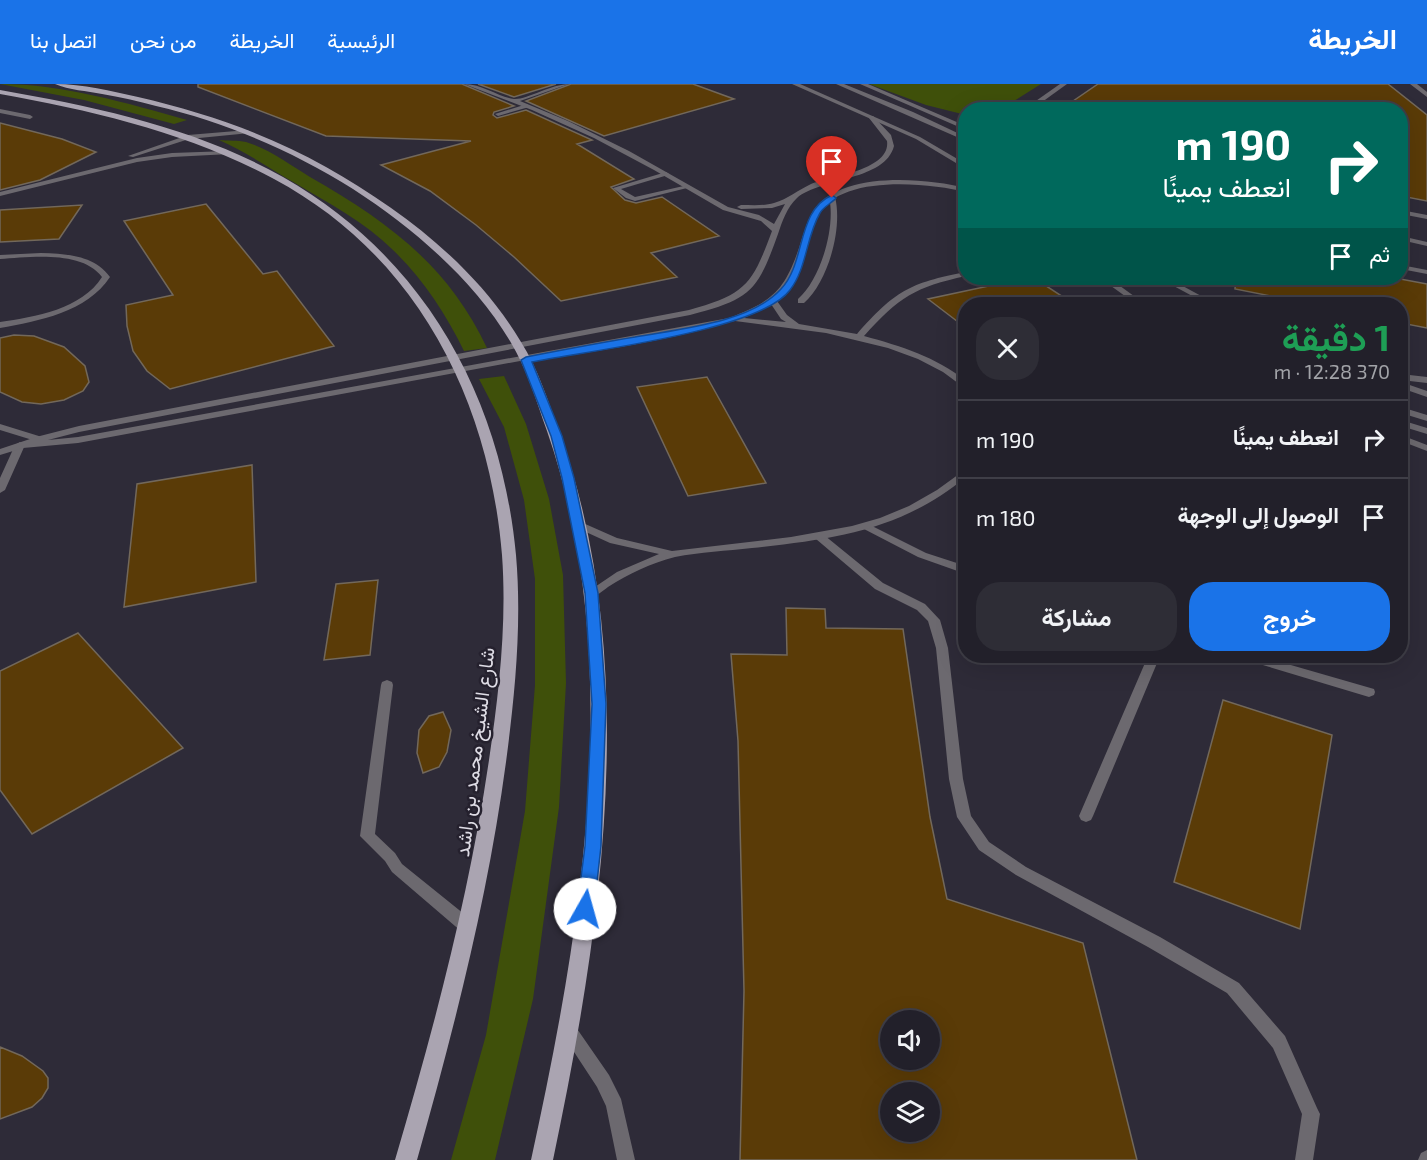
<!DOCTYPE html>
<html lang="ar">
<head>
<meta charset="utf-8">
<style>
  :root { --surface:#22202a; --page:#2e2d36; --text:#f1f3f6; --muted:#a2a3a8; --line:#3f3e47; --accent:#1a73e8 }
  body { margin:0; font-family:"Exo 2",Vazirmatn,sans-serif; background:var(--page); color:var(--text); direction:rtl; height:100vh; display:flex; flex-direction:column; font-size:22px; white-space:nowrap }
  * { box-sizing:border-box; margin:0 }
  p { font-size:20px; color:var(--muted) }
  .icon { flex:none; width:33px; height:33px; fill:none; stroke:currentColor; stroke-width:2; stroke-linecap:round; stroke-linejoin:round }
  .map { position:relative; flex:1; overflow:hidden; direction:ltr }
  .panel { position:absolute; left:958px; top:213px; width:450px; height:366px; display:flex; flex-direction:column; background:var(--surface); border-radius:24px; box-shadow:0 6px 24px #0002,0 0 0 2px var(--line); direction:rtl }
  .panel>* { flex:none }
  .guide { position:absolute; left:958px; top:18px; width:450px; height:183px; border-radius:24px; box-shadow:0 6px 24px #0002,0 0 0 2px var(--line); direction:rtl; background:#00695c; color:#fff; overflow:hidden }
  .buttons { position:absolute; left:880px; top:926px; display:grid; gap:12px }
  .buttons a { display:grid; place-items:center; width:60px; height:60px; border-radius:50%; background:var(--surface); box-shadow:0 6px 24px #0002,0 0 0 2px var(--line); font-size:30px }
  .pin { position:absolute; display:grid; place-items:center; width:51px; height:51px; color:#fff; margin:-62px -26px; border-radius:50% 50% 50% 0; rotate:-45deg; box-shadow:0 0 6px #0007 }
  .pin .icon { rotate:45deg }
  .me { position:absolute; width:66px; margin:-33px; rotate:7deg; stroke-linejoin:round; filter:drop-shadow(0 0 4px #0008) }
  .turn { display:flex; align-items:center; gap:21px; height:126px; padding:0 18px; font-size:27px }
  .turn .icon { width:78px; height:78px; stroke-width:2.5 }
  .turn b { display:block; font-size:42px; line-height:51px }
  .then { display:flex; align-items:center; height:57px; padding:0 18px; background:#0003; gap:12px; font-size:22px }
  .round { display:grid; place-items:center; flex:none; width:63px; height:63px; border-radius:24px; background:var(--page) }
  .overview { display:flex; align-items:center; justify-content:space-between; height:102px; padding:0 18px }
  h1 { font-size:36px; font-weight:700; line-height:45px; color:#1e9e55 }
  .primary-button { display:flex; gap:12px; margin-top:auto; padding:12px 18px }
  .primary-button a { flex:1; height:69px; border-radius:24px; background:var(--accent); color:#fff; font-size:24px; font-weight:700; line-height:69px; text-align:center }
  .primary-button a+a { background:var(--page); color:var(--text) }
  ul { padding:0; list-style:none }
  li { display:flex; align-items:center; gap:18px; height:78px; padding:0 18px; border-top:2px solid var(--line) }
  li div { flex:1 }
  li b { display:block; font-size:22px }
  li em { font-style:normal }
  header { display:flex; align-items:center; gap:36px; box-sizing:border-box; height:84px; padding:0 30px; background:var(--accent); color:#fff }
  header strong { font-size:28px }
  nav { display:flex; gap:33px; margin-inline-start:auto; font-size:21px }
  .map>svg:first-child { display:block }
</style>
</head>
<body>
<header>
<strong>الخريطة</strong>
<nav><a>الرئيسية</a><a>الخريطة</a><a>من نحن</a><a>اتصل بنا</a></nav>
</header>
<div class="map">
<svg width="1427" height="1076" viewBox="0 0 1427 1076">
  <rect width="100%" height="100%" fill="#2e2b38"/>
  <path fill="#3f500a" d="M0 0C64 0 126 19 187 36L174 40 84 16Z
    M869 0H1041L1001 25 966 26V31L926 21Z
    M219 56C227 57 238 56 246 58 269 65 290 81 310 93 387 137 448 181 487 264L464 267C446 230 423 195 393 166 365 138 328 119 295 99 269 84 246 68 219 56Z
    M504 292 526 340 549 415 563 491 566 599 559 723 533 915 495 1076H451L486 951 525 727 535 601V495L524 416 504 343 479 295Z"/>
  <path fill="#5a3b07" stroke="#72685b" stroke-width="1.5" fill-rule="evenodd" d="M198 0H462L514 22 494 28 493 31 497 34 526 26 592 56 577 60 634 95 611 103 625 116 636 119 662 113 719 152 651 169 677 193 561 217 514 173 476 141 430 107 381 81 471 57 326 52 198 3Z
    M478 0H556L514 13Z
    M571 0H693L734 15 604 52 526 17Z
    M1098 0H1388L1427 31V117L1401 112V26H1060Z
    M0 39 62 55 96 68 40 96 0 106Z
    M206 120 263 190 277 187 334 262 170 305 147 287 133 267 127 242 126 221 173 211 124 137Z
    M82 121 59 155 0 158V126Z
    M1026 194H1034L1074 220H966V244L928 215Z
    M1236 194H1395L1427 200V244L1401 239V220H1312L1235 205Z
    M14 251 34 252 64 263 85 282 89 298 83 307 64 316 41 320 22 318 0 308V254Z
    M707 293 766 399 688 412 637 303Z
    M252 381 256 498 124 523 137 400Z
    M378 496 370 571 324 576 336 500Z
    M786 524 825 525 826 544 903 545 930 733 947 815 1083 859 1137 1076H740L744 907 738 657 731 570 787 571ZM891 936H930V975H891ZM891 1008H930V1047H891Z
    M78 549 183 664 32 750 0 706V587Z
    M1223 616 1332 651 1300 845 1174 798Z
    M443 628 451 646 447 668 439 683 423 689 417 669 419 646 429 632Z
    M0 963 22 972 43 987 48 994V1004L42 1014 32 1023 0 1035Z"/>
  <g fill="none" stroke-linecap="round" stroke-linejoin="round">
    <path fill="#6c696f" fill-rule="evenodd" d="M860 0H868L966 42V46Z
      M527 20 529 23 498 32 495 30Z
      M0 25 30 31 33 33 30 35 0 29Z
      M666 88 669 90 668 91 621 105 635 113 688 101 691 103 635 117 626 114 613 104Z
      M832 111 835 113C843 144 828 198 804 219H798V215C821 195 836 142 829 113Z
      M1401 126 1427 131V135L1401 130Z
      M1401 152 1427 158V162L1401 156Z
      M41 169C67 170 94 171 110 193 87 228 39 237 0 244V238C35 233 82 225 102 193 82 166 30 173 0 175V171Z
      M1401 181 1427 186V190L1401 185Z
      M0 340 42 353 44 355 39 358 0 346Z
      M20 358 25 361 5 406 0 409V394L15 361Z
      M868 440 926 469 966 482V490L918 473 864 445 863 443Z
      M820 450 824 451 883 499 925 520 940 536 948 564 963 695 971 732 989 758 1026 783 1160 853 1239 899 1285 952 1317 1024 1320 1030 1313 1076H1295L1302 1030 1273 964 1227 909 1148 863 1016 791 979 766 957 733 949 695 936 564 928 537 917 526 875 505 816 455 815 453Z
      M1148 572H1160L1093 732 1091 736 1086 738 1081 736 1079 732Z
      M1241 572H1260L1374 605 1375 608 1374 611 1369 613 1243 575Z
      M387 596 392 598 393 601 375 750 395 769 402 780 474 838 476 843 474 848 468 850 462 848 392 788 385 777 360 752 381 601 382 598Z
      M567 937 573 939 609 991 621 1015 635 1076H617L606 1022 597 1003 559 945 561 939Z"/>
    <path fill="#6c696f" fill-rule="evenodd" d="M1060 0H1067L1031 26H1023Z"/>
    <path fill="#6c696f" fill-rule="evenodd" d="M464 0C483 0 498 13 514 15 526 16 552 0 569 0L520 17 568 37 629 67 728 123 759 131 774 140 785 120 772 124 741 125 737 123 741 121C752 121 764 122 774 119 788 115 798 106 811 100 831 92 891 86 887 57L869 34V32H873L891 51 894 62C885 97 822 93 797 114 787 123 782 138 778 150 757 209 750 215 690 231L79 348 48 356 78 353 729 234C772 217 784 208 799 164 803 152 806 140 812 129 838 86 925 94 966 104V108C928 99 836 89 816 135 804 163 801 195 777 217L787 231 799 240 857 250C895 207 909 199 966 188V192C915 203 899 213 864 252 901 262 936 273 966 297V305L943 288 918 275 888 264 826 249 735 237 78 359 23 364 0 371V365L36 353 79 342 689 226C746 210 752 201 772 147L761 137 723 126 654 86 594 54 532 26ZM771 220 781 235 786 238 744 234Z
      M1410 0H1417L1427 8V13Z
      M248 46 250 49 189 55 133 73 128 72 188 51Z
      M228 67 231 69 230 70 172 73 137 78 0 112V108L137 74 172 69Z
      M966 385V393C900 447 834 455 752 464 727 467 700 468 675 473 651 479 628 490 608 503 601 508 596 514 588 512L586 509 617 488 659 470 610 459 575 443 574 441 575 439H583L617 454 672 467 791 453 852 442 880 434 909 422 937 406Z"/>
    <path fill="#6c696f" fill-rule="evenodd" d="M792 0H800L920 53 966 80V85L916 55Z
      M836 0H844L913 28 966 53V57Z
      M1100 194H1109L1145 220H1136Z
      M1159 194H1168L1216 220H1207Z
      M1401 290 1427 293V299L1401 296Z
      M1401 298 1427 307V313L1401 304Z
      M1401 323 1427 331V337L1401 329Z
      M1401 336 1427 344V350L1401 342Z
      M1401 351 1427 361V367L1401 357Z
      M1427 1066V1076H1418L1421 1069Z"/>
    <path fill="#aaa4b1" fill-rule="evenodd" d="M55 0C83 0 111 7 138 13 203 28 268 50 326 83 402 126 476 182 521 258 538 285 548 317 559 347 642 577 602 843 553 1076H531C582 843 627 577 547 347 536 316 527 285 510 257 473 195 413 144 353 105 293 67 225 38 156 22 138 17 120 13 102 10 87 7 69 6 55 0Z
      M0 6C97 23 196 44 283 93 424 173 501 312 516 471 522 540 515 610 506 678 488 813 454 945 417 1076H395C434 944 469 812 489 676 499 609 507 539 502 471 489 314 416 171 274 95 188 49 95 27 0 10Z"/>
  </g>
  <path fill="#1a73e8" stroke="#114b97" stroke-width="1.5" d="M832 111 836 114C832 119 823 123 820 129 806 153 807 184 790 206 760 247 586 267 532 278L562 352 574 394 598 509 606 620 601 762 594 825 592 831 585 833 579 831 577 825 585 762 592 620 585 509 562 394 551 352 521 276 526 273C562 266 598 259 635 253 678 245 750 239 781 205 806 179 796 127 832 111Z"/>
  <g text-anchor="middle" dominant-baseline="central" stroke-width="5" stroke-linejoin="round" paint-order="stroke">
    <g font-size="20" fill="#dedce5" stroke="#25212e">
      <text transform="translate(474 668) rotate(-83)">شارع الشيخ محمد بن راشد</text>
    </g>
  </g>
</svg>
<div class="buttons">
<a><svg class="icon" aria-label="sound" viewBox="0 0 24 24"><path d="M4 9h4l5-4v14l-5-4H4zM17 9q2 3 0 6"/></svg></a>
<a><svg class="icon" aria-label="layers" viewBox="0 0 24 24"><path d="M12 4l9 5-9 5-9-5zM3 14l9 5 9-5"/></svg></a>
</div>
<div class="pin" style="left:832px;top:114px;background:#d93025"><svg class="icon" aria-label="arrive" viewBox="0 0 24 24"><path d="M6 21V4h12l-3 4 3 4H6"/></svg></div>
<svg class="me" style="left:585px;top:825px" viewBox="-20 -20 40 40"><circle r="19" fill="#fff"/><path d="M0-13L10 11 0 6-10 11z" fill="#1a73e8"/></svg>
<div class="guide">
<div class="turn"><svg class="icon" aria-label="right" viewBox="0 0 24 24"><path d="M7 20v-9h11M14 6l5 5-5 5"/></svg><div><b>190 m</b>انعطف يمينًا</div></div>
<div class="then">ثم<svg class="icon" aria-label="arrive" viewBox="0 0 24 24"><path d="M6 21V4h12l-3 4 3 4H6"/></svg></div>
</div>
<section class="panel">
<div class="overview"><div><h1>1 دقيقة</h1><p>370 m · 12:28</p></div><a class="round"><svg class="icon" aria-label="close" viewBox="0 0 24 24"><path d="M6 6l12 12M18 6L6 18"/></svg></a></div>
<ul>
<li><svg class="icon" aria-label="right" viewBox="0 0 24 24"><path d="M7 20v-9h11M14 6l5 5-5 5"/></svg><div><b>انعطف يمينًا</b></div><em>190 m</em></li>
<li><svg class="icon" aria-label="arrive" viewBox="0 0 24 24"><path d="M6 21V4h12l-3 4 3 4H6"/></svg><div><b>الوصول إلى الوجهة</b></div><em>180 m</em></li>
</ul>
<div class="primary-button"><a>خروج</a><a>مشاركة</a></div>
</section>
</div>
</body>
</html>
